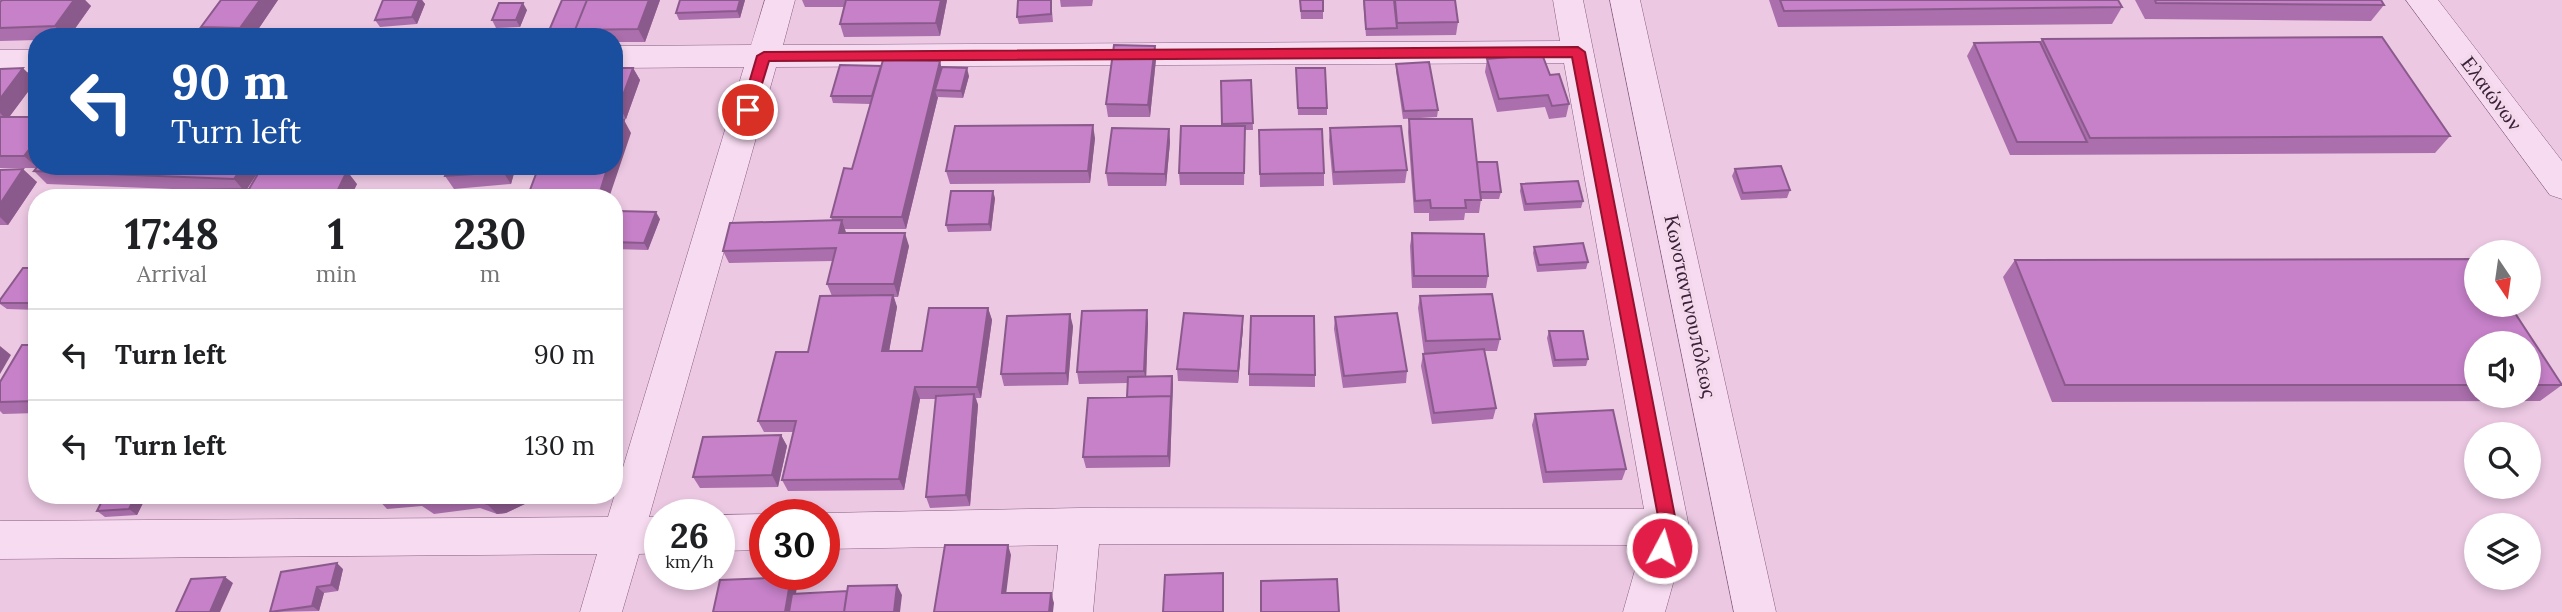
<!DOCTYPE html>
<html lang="en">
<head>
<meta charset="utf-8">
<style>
  :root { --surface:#fff; --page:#f2f2f2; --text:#202124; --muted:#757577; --line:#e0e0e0 }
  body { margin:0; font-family:Lora,serif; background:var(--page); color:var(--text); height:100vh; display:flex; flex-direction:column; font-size:26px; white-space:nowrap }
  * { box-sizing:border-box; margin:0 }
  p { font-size:23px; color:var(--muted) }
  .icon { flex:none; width:38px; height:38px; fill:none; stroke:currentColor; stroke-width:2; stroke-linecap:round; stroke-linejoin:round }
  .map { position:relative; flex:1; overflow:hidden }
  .details { position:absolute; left:28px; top:189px; width:595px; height:315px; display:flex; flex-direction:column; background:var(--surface); border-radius:28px; box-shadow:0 4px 10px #0003 }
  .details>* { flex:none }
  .top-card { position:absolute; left:28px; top:28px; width:595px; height:147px; border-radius:28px; box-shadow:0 4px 10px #0003; background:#1a4fa0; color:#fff; overflow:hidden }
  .needle { width:46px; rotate:167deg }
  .buttons { position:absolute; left:2464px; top:240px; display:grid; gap:14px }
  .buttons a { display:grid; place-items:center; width:77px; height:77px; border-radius:50%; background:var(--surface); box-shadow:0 4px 10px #0003; font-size:35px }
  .speed { position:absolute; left:644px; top:499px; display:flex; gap:14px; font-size:35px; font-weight:700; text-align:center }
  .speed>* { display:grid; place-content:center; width:91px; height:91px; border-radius:50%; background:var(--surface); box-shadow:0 4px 10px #0003; line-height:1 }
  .speed small { font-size:18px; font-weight:400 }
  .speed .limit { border:10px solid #d22; background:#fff; color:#111 }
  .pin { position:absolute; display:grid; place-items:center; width:60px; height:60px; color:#fff; margin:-30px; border:4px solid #fff; border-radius:50%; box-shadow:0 2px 7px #0007 }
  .me { position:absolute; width:77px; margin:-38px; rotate:6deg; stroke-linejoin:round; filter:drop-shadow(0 0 5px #0008) }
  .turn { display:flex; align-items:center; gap:24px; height:147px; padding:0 28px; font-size:32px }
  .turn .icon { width:91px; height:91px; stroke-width:2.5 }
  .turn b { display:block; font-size:49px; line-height:60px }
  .eta { display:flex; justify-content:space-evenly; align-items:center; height:119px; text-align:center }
  .eta b { font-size:42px; font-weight:700; line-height:49px }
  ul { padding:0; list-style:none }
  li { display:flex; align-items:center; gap:21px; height:91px; padding:0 28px; border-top:2px solid var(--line) }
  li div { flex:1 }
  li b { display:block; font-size:26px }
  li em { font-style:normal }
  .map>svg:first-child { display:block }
</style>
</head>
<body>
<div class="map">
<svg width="2562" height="612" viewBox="0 0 2562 612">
  <rect width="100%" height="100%" fill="#ecc8e3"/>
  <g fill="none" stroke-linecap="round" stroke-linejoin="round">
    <defs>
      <path id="minor" d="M765 0H795L783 45 1560 41 1553 0H1583L1689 527 1665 612H1623L1642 545 1099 544 1093 612H1051L1058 545 824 549V514H819L824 513 1080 508 1644 509 1564 63 776 67 649 517H660V553L639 554 622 612H580L597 554 0 559V521L608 517 744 67 614 68V46L751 45Z
        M1610 0H1640L1776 612H1734Z
        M2406 0H2438L2562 161V199L2550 195Z
        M0 50H37V72H0Z
        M765 514H767H765V550L719 551V515Z"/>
    </defs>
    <use href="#minor" stroke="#875e84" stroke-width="1"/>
    <use href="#minor" fill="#f7dbf0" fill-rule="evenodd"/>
  </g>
  <path fill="#aa6fac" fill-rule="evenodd" d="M2 0H85L91 6 69 37H37V40L0 41V2Z
    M221 0H278L253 37H209L201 27Z
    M383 0H422L425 4 417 24 380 27 375 20Z
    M660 0 645 42H614V37H550L548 33Z
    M680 0H745L740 18 679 20 676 13Z
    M802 0H947L940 36 844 37 840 24 844 7H805Z
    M1051 0 1053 22 1019 24 1017 17Z
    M1060 0H1093L1092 6 1061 7Z
    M1300 0 1323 11V19H1301Z
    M1363 0H1455L1458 22 1456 35 1366 36Z
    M1769 0H2118L2122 7 2112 24 1778 27Z
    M2135 0H2381L2384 5 2371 21 2145 19Z
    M527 10 520 27 496 28 492 20Z
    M2042 39 2450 136 2435 153 2010 155 1967 56 1974 43 2040 42Z
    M1155 46 1156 59 1150 117H1108L1106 104Z
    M1487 59 1550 75 1569 104 1566 117 1549 119 1545 107 1497 112 1485 72Z
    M1396 64 1438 110 1437 117 1403 119 1396 71Z
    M942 67 969 76 963 98 938 97 906 229H845L846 233 909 246 898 297H894L897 307 889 351H922L988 308 992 320 981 398H976L978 405 970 506 930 508 926 497 936 399H920L904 490 788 491 782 480 793 432H764L758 421 808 352 832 296 827 284 833 261 729 263 723 251 832 220 831 217 852 169 870 104 833 103 831 96Z
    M614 68H633L640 80 626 119H614Z
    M1296 68 1327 108V115H1298Z
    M0 69 36 81 9 117 37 166H262L247 189 357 184 350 198H190L198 190 47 184 34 171 36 168H0Z
    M1251 80 1253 130H1245L1244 185H1180L1179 173 1222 126 1221 81Z
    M1409 119 1477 162 1501 192 1499 199H1481L1479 213H1465L1464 220 1429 221V213H1414L1408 132Z
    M1330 128 1407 170 1405 183 1333 185 1329 141Z
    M1169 129 1170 142 1166 186H1108L1106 173Z
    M1259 130 1324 173V186L1260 187Z
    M1095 138 1090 183 950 184 946 171Z
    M516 166 511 184 454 189 445 176Z
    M1735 169 1790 190 1787 198 1741 200 1732 176Z
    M0 170 37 182 8 225H0Z
    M1521 184 1583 201 1581 208 1524 211 1520 191Z
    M995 198 991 231 948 232 946 225Z
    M660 219 648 250 614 249V220Z
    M1412 233 1488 276 1486 288H1412L1410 246Z
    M1534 247 1588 262 1586 269 1537 272 1533 253Z
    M2476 259V304H2509L2562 385 2540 401 2052 402 2003 277 2015 260ZM2476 343H2529V396H2476Z
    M37 268V310L7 309 0 304V300Z
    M1420 296 1500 339 1497 351H1484L1496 408 1493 419 1432 424 1421 366 1423 354 1424 353 1418 308Z
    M1243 316V328L1238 383 1178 381 1177 369Z
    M1335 317 1407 371 1406 383 1343 388 1334 329Z
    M1148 322 1146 377 1172 376 1173 383 1170 467 1086 468 1083 457 1127 397 1128 383 1079 384 1077 372Z
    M1073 326 1068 385 1004 386 1001 374Z
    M1549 331 1588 359 1586 366 1553 367 1547 338Z
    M37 345V413L3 414 0 411V382Z
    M1249 374 1315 375V387L1249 386Z
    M1535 414 1626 469 1622 480 1543 483 1532 425Z
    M781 435 787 446 778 487 700 488 693 477Z
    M105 495H147L137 515 105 517 97 511Z
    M374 495H533L529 502 506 513 497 514 480 508 434 514 422 506 387 509Z
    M343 569 338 591 324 593 319 611 270 612Z"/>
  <path fill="#8b5a8c" d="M74 0H85L91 6 69 37H64L55 26Z
    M260 0H278L253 37H247L240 28Z
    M419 0H422L425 4 417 24 412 17Z
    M649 0H660L645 42 638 29Z
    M740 0H745L740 18 737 11Z
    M941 0H947L940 36 936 23Z
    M523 3 527 10 520 27 516 20Z
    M1155 46 1156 59 1150 117 1148 105Z
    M940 61 943 74 935 90 937 97H938L906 229 902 217Z
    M23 68 36 81 7 120 0 113V99Z
    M633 68 640 80 626 119 619 106Z
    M967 68 969 76 963 98 961 91Z
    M624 120 631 133 609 198H598L608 166H614V149Z
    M1093 125 1095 138 1090 183 1088 171Z
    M1169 129 1170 142 1166 186 1165 174Z
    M37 139V166H39L38 168 24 156Z
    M243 166H262L245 192 234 179Z
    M505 166H516L511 184 503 172Z
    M23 169 37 182 8 225 0 217V204Z
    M347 171 357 184 350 198H334Z
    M993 191 995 198 991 231 989 224Z
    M656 212 660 219 648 250 644 243Z
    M842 220 846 233H839Z
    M905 233 909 246 898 297 894 284Z
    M893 295 897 307 887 363 882 351Z
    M988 308 992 320 981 398 977 387Z
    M1147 310 1148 322 1146 383 1144 371Z
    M1070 314 1073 326 1068 385 1066 373Z
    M1243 316V328L1238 383V371Z
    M0 346 11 355 0 374Z
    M1172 376 1173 383 1170 467 1168 456Z
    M915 387 920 399 904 490 899 479Z
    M974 394 978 405 970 506 966 495Z
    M781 435 787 446 778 487 772 475Z
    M136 495H147L137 515 129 509Z
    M510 495H533L529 502 506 513 497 514 487 504Z
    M1008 545 1011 555 1005 603 1002 593Z
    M337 563 343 569 338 591 331 585Z
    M225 577 233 583 220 612H210Z
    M791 577 797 587 793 612H785Z
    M897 585 902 595 900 612H894Z
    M317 587 324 593 319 611 312 606Z
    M1051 593 1054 603 1053 612H1049Z"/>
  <path fill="#c681c8" stroke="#8b5a8c" stroke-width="2" d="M2 0H74L55 26 0 28V2Z
    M221 0H260L240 28 201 27Z
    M383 0H419L412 17 375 20Z
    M562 0H587L575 30 577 33H548Z
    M587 0H649L638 29 575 30Z
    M680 0H740L737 11 676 13Z
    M846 0H941L936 23 840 24Z
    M1018 0H1051V14L1017 17Z
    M1300 0H1323V11H1301Z
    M1364 0H1394L1397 28 1366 29Z
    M1395 0H1455L1458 22 1397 23Z
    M1780 0H2118L2122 7 1784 11Z
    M2155 0H2381L2384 5 2156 3Z
    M499 3H523L516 20H492Z
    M2382 37 2450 136 2090 138 2042 39Z
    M2040 42 2087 142H2017L1974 43Z
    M1114 45 1155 46 1148 105 1106 104Z
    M1542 54 1550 75 1559 74 1569 104 1552 106 1548 95 1499 99 1487 59Z
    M883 60 940 61 902 217H831L844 168 852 169Z
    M1429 62 1438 110 1404 111 1396 64Z
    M840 65 881 66 872 96H831Z
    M942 67 967 68 961 91 935 90Z
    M23 68 0 99V69Z
    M614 68H633L619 106H614Z
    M1296 68H1325L1327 108H1298Z
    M1251 80 1253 123 1222 124 1221 81Z
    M0 117H37V139L24 156H0Z
    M1409 119H1472L1481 200H1465L1466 208H1431L1430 200 1415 201Z
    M614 120H624L614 149Z
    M1093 125 1088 171H946L955 126Z
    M1181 126H1245L1244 173H1179Z
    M1401 126 1407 170 1334 172 1330 128Z
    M1112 128 1169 129 1165 174 1106 173Z
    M1322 129 1324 173 1260 174 1259 130Z
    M1477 162H1497L1501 192H1480Z
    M38 166H243L234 179 34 171Z
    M449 166H505L503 172 445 176Z
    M539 166H608L598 198H527Z
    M1781 166 1790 190 1743 193 1735 169Z
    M23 169 0 204V170Z
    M347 171 334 198H190L195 190 249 189 259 172Z
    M1578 181 1583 201 1526 204 1521 184Z
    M951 191H993L989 224 946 225Z
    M618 211 656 212 644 243 614 242V220Z
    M842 220 839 233H905L894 284H827L836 248 723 251 730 223Z
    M1412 233 1484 234 1488 276H1414Z
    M1583 243 1588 262 1539 265 1534 247Z
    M2476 259V304H2509L2562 385H2529V343H2476V385H2065L2015 260Z
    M23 268H37V303H0V300Z
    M1492 294 1500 339 1426 341 1420 296Z
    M893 295 882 351H922L929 308H988L977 387H915L899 479 782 480 796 421H758L776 352H808L820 296Z
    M1147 310 1144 371 1077 372 1082 311Z
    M1184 313 1243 316 1238 371 1177 369Z
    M1397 313 1407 371 1344 376 1335 317Z
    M1070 314 1066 373 1001 374 1007 316Z
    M1251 316H1314L1315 375 1249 374Z
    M1549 331H1583L1588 359 1555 360Z
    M22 345H37V401L0 402V382Z
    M1484 349 1496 408 1434 413 1423 354Z
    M1172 376 1171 401V396L1127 397 1128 377Z
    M974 394 966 495 926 497 936 396Z
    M1171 396 1168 456 1083 457 1088 398Z
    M1613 410 1626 469 1546 472 1535 414Z
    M781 435 772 475 693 477 703 437Z
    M105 495H136L129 509 97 511Z
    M374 495H405L375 498Z
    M411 495H510L497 502 487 504 470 497 423 503Z
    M945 545H1008L1002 593H1051L1049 612H934Z
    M337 563 331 585 317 587 312 606 270 612 281 572Z
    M1223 573V612H1163L1165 575Z
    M225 577 210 612H176L191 579Z
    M791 577 785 612H713L720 580Z
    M1337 579 1339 612H1261V581Z
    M897 585 894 612H844L848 586Z
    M847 591 844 612H789L792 594Z"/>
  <path fill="#e11d48" stroke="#92132f" stroke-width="2" d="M1578 47 1585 52 1677 527 1669 554 1662 556 1656 554 1653 548 1660 527 1572 57 769 61 753 113H743L741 110 757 56 764 52Z"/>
  <g text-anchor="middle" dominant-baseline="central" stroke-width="7" stroke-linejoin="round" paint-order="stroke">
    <g font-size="21" fill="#392138" stroke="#f4d8ec">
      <text transform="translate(2492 93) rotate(53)">Ελαιώνων</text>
      <text transform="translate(1691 306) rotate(78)">Κωνσταντινουπόλεως</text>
    </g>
  </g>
</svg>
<div class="buttons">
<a><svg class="needle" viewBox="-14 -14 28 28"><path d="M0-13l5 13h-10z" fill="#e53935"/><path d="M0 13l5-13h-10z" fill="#757577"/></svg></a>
<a><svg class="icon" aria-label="sound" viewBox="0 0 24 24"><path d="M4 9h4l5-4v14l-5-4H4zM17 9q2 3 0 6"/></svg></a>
<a><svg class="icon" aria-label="search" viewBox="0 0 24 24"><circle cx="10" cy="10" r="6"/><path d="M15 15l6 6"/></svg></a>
<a><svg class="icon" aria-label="layers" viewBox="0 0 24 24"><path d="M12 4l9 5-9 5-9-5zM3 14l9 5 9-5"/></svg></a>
</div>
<div class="speed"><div>26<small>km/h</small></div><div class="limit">30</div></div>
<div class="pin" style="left:748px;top:110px;background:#d93025"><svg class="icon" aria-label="arrive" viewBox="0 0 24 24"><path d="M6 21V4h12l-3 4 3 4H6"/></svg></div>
<svg class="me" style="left:1662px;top:548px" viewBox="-20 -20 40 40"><circle r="17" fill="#e11d48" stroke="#fff" stroke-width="3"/><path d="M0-11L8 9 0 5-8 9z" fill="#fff"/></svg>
<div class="top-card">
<div class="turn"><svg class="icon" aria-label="left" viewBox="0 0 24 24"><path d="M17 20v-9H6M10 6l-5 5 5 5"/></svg><div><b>90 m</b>Turn left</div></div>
</div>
<section class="details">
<div class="eta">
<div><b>17:48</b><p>Arrival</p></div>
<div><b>1</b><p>min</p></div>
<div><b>230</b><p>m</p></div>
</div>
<ul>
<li><svg class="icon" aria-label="left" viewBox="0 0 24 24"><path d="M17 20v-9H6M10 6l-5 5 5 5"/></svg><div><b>Turn left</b></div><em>90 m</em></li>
<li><svg class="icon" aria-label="left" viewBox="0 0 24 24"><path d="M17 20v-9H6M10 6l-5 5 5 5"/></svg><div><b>Turn left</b></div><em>130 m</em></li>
</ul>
</section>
</div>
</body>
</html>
